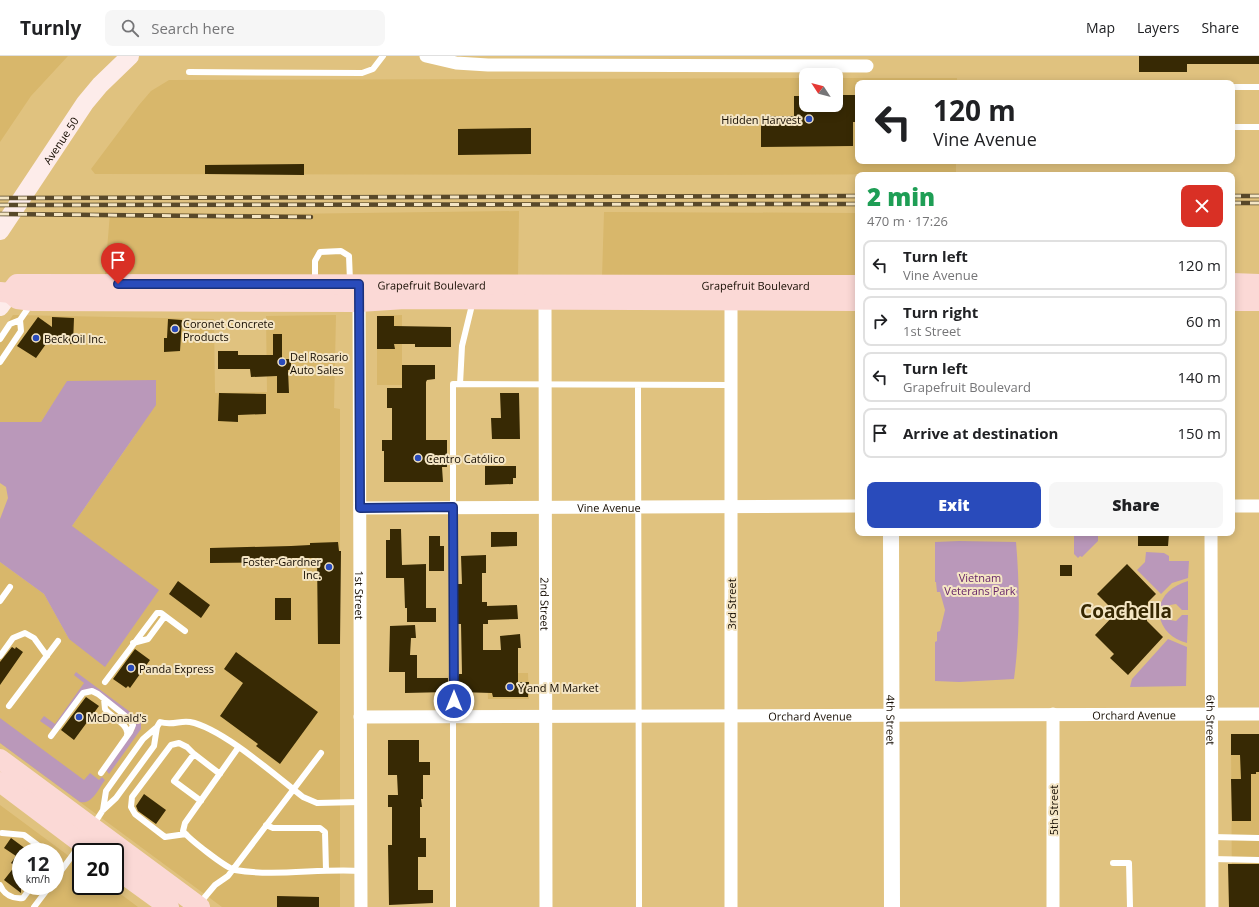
<!DOCTYPE html>
<html lang="en">
<head>
<meta charset="utf-8">
<style>
  :root { --surface:#fff; --page:#f6f6f6; --text:#202124; --muted:#757577; --line:#e0e0e0; --accent:#294bbb }
  body { margin:0; font-family:"Open Sans",sans-serif; background:var(--page); color:var(--text); height:100vh; display:flex; flex-direction:column; font-size:15px; white-space:nowrap }
  * { box-sizing:border-box; margin:0 }
  p { font-size:13px; color:var(--muted) }
  .icon { flex:none; width:22px; height:22px; fill:none; stroke:currentColor; stroke-width:2; stroke-linecap:round; stroke-linejoin:round }
  .map { position:relative; flex:1; overflow:hidden }
  .panel { position:absolute; left:855px; top:116px; width:380px; height:364px; display:flex; flex-direction:column; background:var(--surface); border-radius:8px; box-shadow:0 2px 10px #0003 }
  .panel>* { flex:none }
  .hud { position:absolute; left:855px; top:24px; width:380px; height:84px; border-radius:8px; box-shadow:0 2px 10px #0003; background:#fff; color:var(--text); overflow:hidden }
  .needle { width:26px; rotate:306deg }
  .tools { position:absolute; left:799px; top:12px; display:grid; gap:8px }
  .tools a { display:grid; place-items:center; width:44px; height:44px; border-radius:8px; background:var(--surface); box-shadow:0 2px 10px #0003; font-size:20px }
  .speed { position:absolute; left:12px; top:787px; display:flex; gap:8px; font-size:20px; font-weight:700; text-align:center }
  .speed>* { display:grid; place-content:center; width:52px; height:52px; border-radius:50%; background:var(--surface); box-shadow:0 2px 10px #0003; line-height:1 }
  .speed small { font-size:10px; font-weight:400 }
  .speed .limit { border:2px solid #111; border-radius:6px; background:#fff; color:#111 }
  .pin { position:absolute; display:grid; place-items:center; width:34px; height:34px; color:#fff; margin:-41px -17px; border-radius:50% 50% 50% 0; rotate:-45deg; box-shadow:0 0 4px #0007 }
  .pin .icon { rotate:45deg }
  .me { position:absolute; width:44px; margin:-22px; rotate:0deg; stroke-linejoin:round; filter:drop-shadow(0 0 3px #0008) }
  .turn { display:flex; align-items:center; gap:14px; height:84px; padding:0 12px; font-size:18px }
  .turn .icon { width:52px; height:52px; stroke-width:2.5 }
  .turn b { display:block; font-size:28px; line-height:34px }
  .round { display:grid; place-items:center; flex:none; width:42px; height:42px; border-radius:8px; background:var(--page) }
  .overview { display:flex; align-items:center; justify-content:space-between; height:68px; padding:0 12px }
  h1 { font-size:24px; font-weight:800; line-height:30px; color:#1e9e55 }
  .button { display:flex; gap:8px; margin-top:auto; padding:8px 12px }
  .button a { flex:1; height:46px; border-radius:8px; background:var(--accent); color:#fff; font-size:16px; font-weight:800; line-height:46px; text-align:center }
  .button a+a { background:var(--page); color:var(--text) }
  ul { padding:0; list-style:none }
  li { display:flex; align-items:center; gap:12px; height:50px; margin:0 8px 6px; padding:0 4px; border:2px solid var(--line); border-radius:8px }
  li div { flex:1 }
  li b { display:block; font-size:15px }
  li em { font-style:normal }
  header { display:flex; align-items:center; gap:24px; box-sizing:border-box; height:56px; padding:0 20px; background:var(--surface); border-bottom:1px solid var(--line) }
  header strong { font-size:19px }
  nav { display:flex; gap:22px; margin-inline-start:auto; font-size:14px }
  .search { width:280px; height:36px; background:var(--page); display:flex; align-items:center; gap:10px; box-sizing:border-box; padding:0 14px; border-radius:8px; color:var(--muted); font-size:15px }
  .map>svg:first-child { display:block }
</style>
</head>
<body>
<header>
<strong>Turnly</strong>
<div class="search"><svg class="icon" aria-label="search" viewBox="0 0 24 24"><circle cx="10" cy="10" r="6"/><path d="M15 15l6 6"/></svg>Search here</div>
<nav><a>Map</a><a>Layers</a><a>Share</a></nav>
</header>
<div class="map">
<svg width="1259" height="851" viewBox="0 0 1259 851">
  <rect width="100%" height="100%" fill="#e0c27f"/>
  <path fill="#d8b76b" fill-rule="evenodd" d="M0 0H68L31 40 0 86Z
    M806 22V49H836V22H957V27H858V105H956V118L656 119 95 118 91 113 139 49 151 35 169 24Z
    M519 155 518 222 105 218 110 157 283 158Z
    M604 156 858 157V223L602 222Z
    M13 259 214 263 215 337 267 336 266 260 336 259 334 352 340 353V851H222L0 687V506L44 538 69 583 72 470 136 378 68 325 41 366H0V278Z
    M402 259V329H377V260Z
    M487 617H528L529 643H488Z
    M1259 678V851H1232L1231 679Z
    M0 749 81 809V830H110L138 851H0ZM21 796H55V830H21Z"/>
  <path fill="#ba98ba" d="M156 324V349L72 470 159 534 105 611 69 583 44 538 0 506V463L8 442 6 431 0 427V366H41L67 325Z
    M1074 479H1098V485L1082 501 1080 500 1078 502 1074 498Z
    M959 485 1016 486C1020 533 1020 577 1014 623L959 626 935 625V586L937 585V576L940 575 945 554 940 536H937L936 526H935V486Z
    M1146 496 1164 497 1169 500V505H1189L1188 522 1172 527 1161 538 1137 514 1145 506Z
    M1188 525V554H1182L1176 548 1170 549 1166 554H1159C1162 538 1172 530 1188 525Z
    M1159 558H1166L1170 564 1176 565 1182 559H1188L1187 587C1172 583 1162 574 1159 558Z
    M1168 583 1187 591 1186 630 1130 631 1132 623Z
    M76 616 141 664V673L109 718 106 714 135 673V666L131 661 94 633 83 634 53 674 40 665 44 660 55 668 84 627 74 619Z
    M0 662 84 724 90 717 99 724 102 721 105 724C99 732 92 749 80 746L0 687Z"/>
  <path fill="#372904" d="M1139 0H1259V8H1187V16H1139Z
    M836 39H858V66H853V90L761 91V60H794V40H806V49H836Z
    M531 72V98L458 99V73Z
    M304 108V119L205 118V109Z
    M377 260H394V270L451 271V291H415V288H394L395 293H377Z
    M38 261 52 271V261L74 262 73 288H46L36 302 17 290Z
    M168 263 182 264 180 295 164 296V282H167Z
    M273 278H282V303H291V314H288L289 337H277V320L251 321 250 313H218V295H238V299H273Z
    M402 309H435V323L427 324 426 326V384H447V411H442L443 426H384V395H382V384H392V352H387V332H402Z
    M219 337 266 338V358L238 359V366L218 365Z
    M500 337H519L520 383H492L491 362H501Z
    M485 410H516V422H513V428L485 429Z
    M390 473H401L402 509 426 508V552H436V566H407V552H405L404 522H386V484H390Z
    M491 476H517V490L491 491Z
    M1138 478H1169L1168 490H1138Z
    M429 480H440V490H444V515H429Z
    M338 486 339 495H341L340 588H318L317 502H292V506L210 507V492L291 490 310 489V487Z
    M486 499V517H482V546H487V550L517 549 518 563 488 564V568H483V594H501L500 580 520 578 521 592H518V626H529L528 641H493L492 637 458 636V621L459 618H462L461 568H458V528H462L461 500Z
    M1127 508 1156 538 1148 546 1147 565 1163 581 1128 619 1110 602 1114 598 1095 579 1116 557 1097 538Z
    M1060 509H1072V520H1060Z
    M178 525 210 549 201 562 169 538Z
    M275 542H291V564H275Z
    M415 569 416 582H411L410 599H417V622H448V636L405 637V616H389L390 570Z
    M12 591 15 593 16 591 23 596 0 629V606Z
    M135 593 150 604 130 632 128 630 126 632 113 623Z
    M236 596 318 656 280 708 256 690 258 688 220 660 243 627 224 613Z
    M86 641 99 650 74 684 61 674Z
    M1231 678H1259V716H1256V718H1251V765H1232L1231 723H1241L1240 699H1231Z
    M388 684H419V706H430V719H423V743H421L422 751H420V782H426V801H418V834H433V847L389 849 388 789H392V751H388V739H398L397 719H388Z
    M144 738 166 754 156 768 138 755 136 750Z
    M11 782 30 796H21V837L4 824 15 810 11 807 16 800 4 792Z
    M1228 808H1259V851H1229Z
    M277 840 319 841V851H277Z"/>
  <g fill="none" stroke-linecap="round" stroke-linejoin="round">
    <path stroke="#fff" stroke-width="6" d="M189 16 362 17 373 13 383 0
      M1232 31H1259
      M1232 71H1259
      M315 226V205L320 196 341 195 349 200 350 225
      M0 283 10 268 20 264 31 248
      M0 306 21 275 20 264
      M460 328 462 290 471 253 470 245
      M638 329 639 851
      M0 545 10 531
      M133 587 148 583 165 560
      M0 600 13 582 25 577 34 582 47 600
      M105 626 157 557H161L185 575
      M104 643 105 653C111 661 130 669 127 679
      M9 650 58 585
      M51 680 83 637 92 635 98 638 128 662 133 669 130 676 101 717
      M238 692 185 767 183 775C189 783 226 812 235 814 276 821 320 812 361 815
      M201 745 174 725 194 698 220 718
      M103 754 106 735 143 683 157 671
      M94 768 103 754 116 742 154 690 157 671 160 666C173 670 180 664 190 666 222 672 276 720 303 741L317 747 360 746
      M266 769 273 772H320L325 776 326 814
      M2 777 24 779 47 796
      M186 778 165 781 135 758 131 751 132 741 171 689 179 687 187 691 194 698
      M1212 781 1259 782
      M1212 803 1259 804
      M1113 807H1129L1130 851
      M55 823 80 789
      M0 829C4 839 13 843 23 842L32 830
      M199 848 215 829 228 820 321 697
      M34 851 50 830
      M453 851V328L730 329"/>
    <g stroke="#fff" stroke-width="13">
      <path d="M426 0 456 7 488 9 867 10"/>
      <path id="s1" d="M359 240 361 851"/>
      <path id="s2" d="M545 245 546 851"/>
      <path d="M1232 450H1259"/>
      <path id="s3" d="M360 452 858 450"/>
      <path id="s4" d="M1211 477 1212 851"/>
      <path id="s5" d="M360 661 1259 658"/>
      <path d="M731 851V244"/>
      <path d="M1053 851V658"/>
    </g>
    <path stroke="#fff" stroke-width="16" id="s6" d="M891 477 892 851"/>
    <g stroke="#fdecea" stroke-width="18">
      <path id="s7" d="M0 175 85 47 100 29 130 0"/>
      <path d="M0 251 10 237"/>
    </g>
    <g stroke="#fbd9d6" stroke-width="20">
      <path d="M1232 227 1259 228"/>
      <path d="M0 236 10 237 17 243 33 245 359 246 405 243 858 245"/>
      <path id="s8" d="M10 237 17 228 858 229"/>
      <path d="M1232 245H1259"/>
      <path d="M0 703 200 851"/>
      <path d="M0 726 93 796"/>
      <path d="M115 812 169 851"/>
    </g>
    <defs>
      <path id="rail" d="M1232 140H1259
        M0 142 858 140
        M1232 147H1259
        M0 149 858 148
        M0 158 311 161"/>
    </defs>
    <use href="#rail" stroke="#58482a" stroke-width="4.5"/>
    <use href="#rail" stroke="#f4e5c4" stroke-width="3" stroke-dasharray="9" stroke-linecap="butt"/>
  </g>
  <g fill="none" stroke-linecap="round" stroke-linejoin="round">
    <defs>
      <path id="route" d="M118 228H359L360 452 453 451 454 645"/>
    </defs>
    <use href="#route" stroke="#1b317a" stroke-width="10"/>
    <use href="#route" stroke="#294bbb" stroke-width="7"/>
  </g>
  <g fill="#294bbb" stroke="#f4e5c4" stroke-width="1.5">
    <circle cx="809" cy="63" r="4"/>
    <circle cx="175" cy="273" r="4"/>
    <circle cx="36" cy="282" r="4"/>
    <circle cx="282" cy="306" r="4"/>
    <circle cx="418" cy="402" r="4"/>
    <circle cx="329" cy="511" r="4"/>
    <circle cx="131" cy="612" r="4"/>
    <circle cx="510" cy="631" r="4"/>
    <circle cx="79" cy="661" r="4"/>
  </g>
  <g text-anchor="middle" dominant-baseline="central" stroke-width="4" stroke-linejoin="round" paint-order="stroke">
    <g font-size="11" fill="#150c00" stroke="#f4e5c4" text-anchor="start">
      <text x="801" y="63" text-anchor="end">Hidden Harvest</text>
      <text x="183" y="267">Coronet Concrete<tspan x="183" dy="13">Products</tspan></text>
      <text x="44" y="282">Beck Oil Inc.</text>
      <text x="290" y="300">Del Rosario<tspan x="290" dy="13">Auto Sales</tspan></text>
      <text x="426" y="402">Centro Católico</text>
      <text x="321" y="505" text-anchor="end">Foster-Gardner<tspan x="321" dy="13">Inc.</tspan></text>
      <text x="139" y="612">Panda Express</text>
      <text x="518" y="631">Y and M Market</text>
      <text x="87" y="661">McDonald's</text>
    </g>
    <g font-size="11" fill="#150c00" stroke="#f4e5c4">
      <text stroke="none"><textPath href="#s7" startOffset="109">Avenue 50</textPath></text>
      <text stroke="none"><textPath href="#s8" startOffset="426">Grapefruit Boulevard</textPath></text>
      <text stroke="none"><textPath href="#s8" startOffset="750">Grapefruit Boulevard</textPath></text>
      <text stroke="none"><textPath href="#s3" startOffset="249">Vine Avenue</textPath></text>
      <text stroke="none"><textPath href="#s1" startOffset="299">1st Street</textPath></text>
      <text stroke="none"><textPath href="#s2" startOffset="303">2nd Street</textPath></text>
      <text transform="translate(731 548) rotate(-90)">3rd Street</text>
      <text stroke="none"><textPath href="#s5" startOffset="774">Orchard Avenue</textPath></text>
      <text stroke="none"><textPath href="#s5" startOffset="450">Orchard Avenue</textPath></text>
      <text stroke="none"><textPath href="#s6" startOffset="187">4th Street</textPath></text>
      <text stroke="none"><textPath href="#s4" startOffset="187">6th Street</textPath></text>
      <text transform="translate(1053 754) rotate(-90)">5th Street</text>
    </g>
    <g font-size="11" fill="#662569" stroke="#f4e5c4">
      <text x="980" y="521">Vietnam<tspan x="980" dy="13">Veterans Park</tspan></text>
    </g>
    <g font-size="19" font-weight="bold" fill="#362702" stroke="#f4e5c4">
      <text x="1126" y="555">Coachella</text>
    </g>
  </g>
</svg>
<div class="tools">
<a><svg class="needle" viewBox="-14 -14 28 28"><path d="M0-13l5 13h-10z" fill="#e53935"/><path d="M0 13l5-13h-10z" fill="#757577"/></svg></a>
</div>
<div class="speed"><div>12<small>km/h</small></div><div class="limit">20</div></div>
<div class="pin" style="left:118px;top:228px;background:#d93025"><svg class="icon" aria-label="arrive" viewBox="0 0 24 24"><path d="M6 21V4h12l-3 4 3 4H6"/></svg></div>
<svg class="me" style="left:454px;top:645px" viewBox="-20 -20 40 40"><circle r="17" fill="#294bbb" stroke="#fff" stroke-width="3"/><path d="M0-11L8 9 0 5-8 9z" fill="#fff"/></svg>
<div class="hud">
<div class="turn"><svg class="icon" aria-label="left" viewBox="0 0 24 24"><path d="M17 20v-9H6M10 6l-5 5 5 5"/></svg><div><b>120 m</b>Vine Avenue</div></div>
</div>
<section class="panel">
<div class="overview"><div><h1>2 min</h1><p>470 m · 17:26</p></div><a class="round" style="background:#d93025;color:#fff"><svg class="icon" aria-label="close" viewBox="0 0 24 24"><path d="M6 6l12 12M18 6L6 18"/></svg></a></div>
<ul>
<li><svg class="icon" aria-label="left" viewBox="0 0 24 24"><path d="M17 20v-9H6M10 6l-5 5 5 5"/></svg><div><b>Turn left</b><p>Vine Avenue</p></div><em>120 m</em></li>
<li><svg class="icon" aria-label="right" viewBox="0 0 24 24"><path d="M7 20v-9h11M14 6l5 5-5 5"/></svg><div><b>Turn right</b><p>1st Street</p></div><em>60 m</em></li>
<li><svg class="icon" aria-label="left" viewBox="0 0 24 24"><path d="M17 20v-9H6M10 6l-5 5 5 5"/></svg><div><b>Turn left</b><p>Grapefruit Boulevard</p></div><em>140 m</em></li>
<li><svg class="icon" aria-label="arrive" viewBox="0 0 24 24"><path d="M6 21V4h12l-3 4 3 4H6"/></svg><div><b>Arrive at destination</b></div><em>150 m</em></li>
</ul>
<div class="button"><a>Exit</a><a>Share</a></div>
</section>
</div>
</body>
</html>
